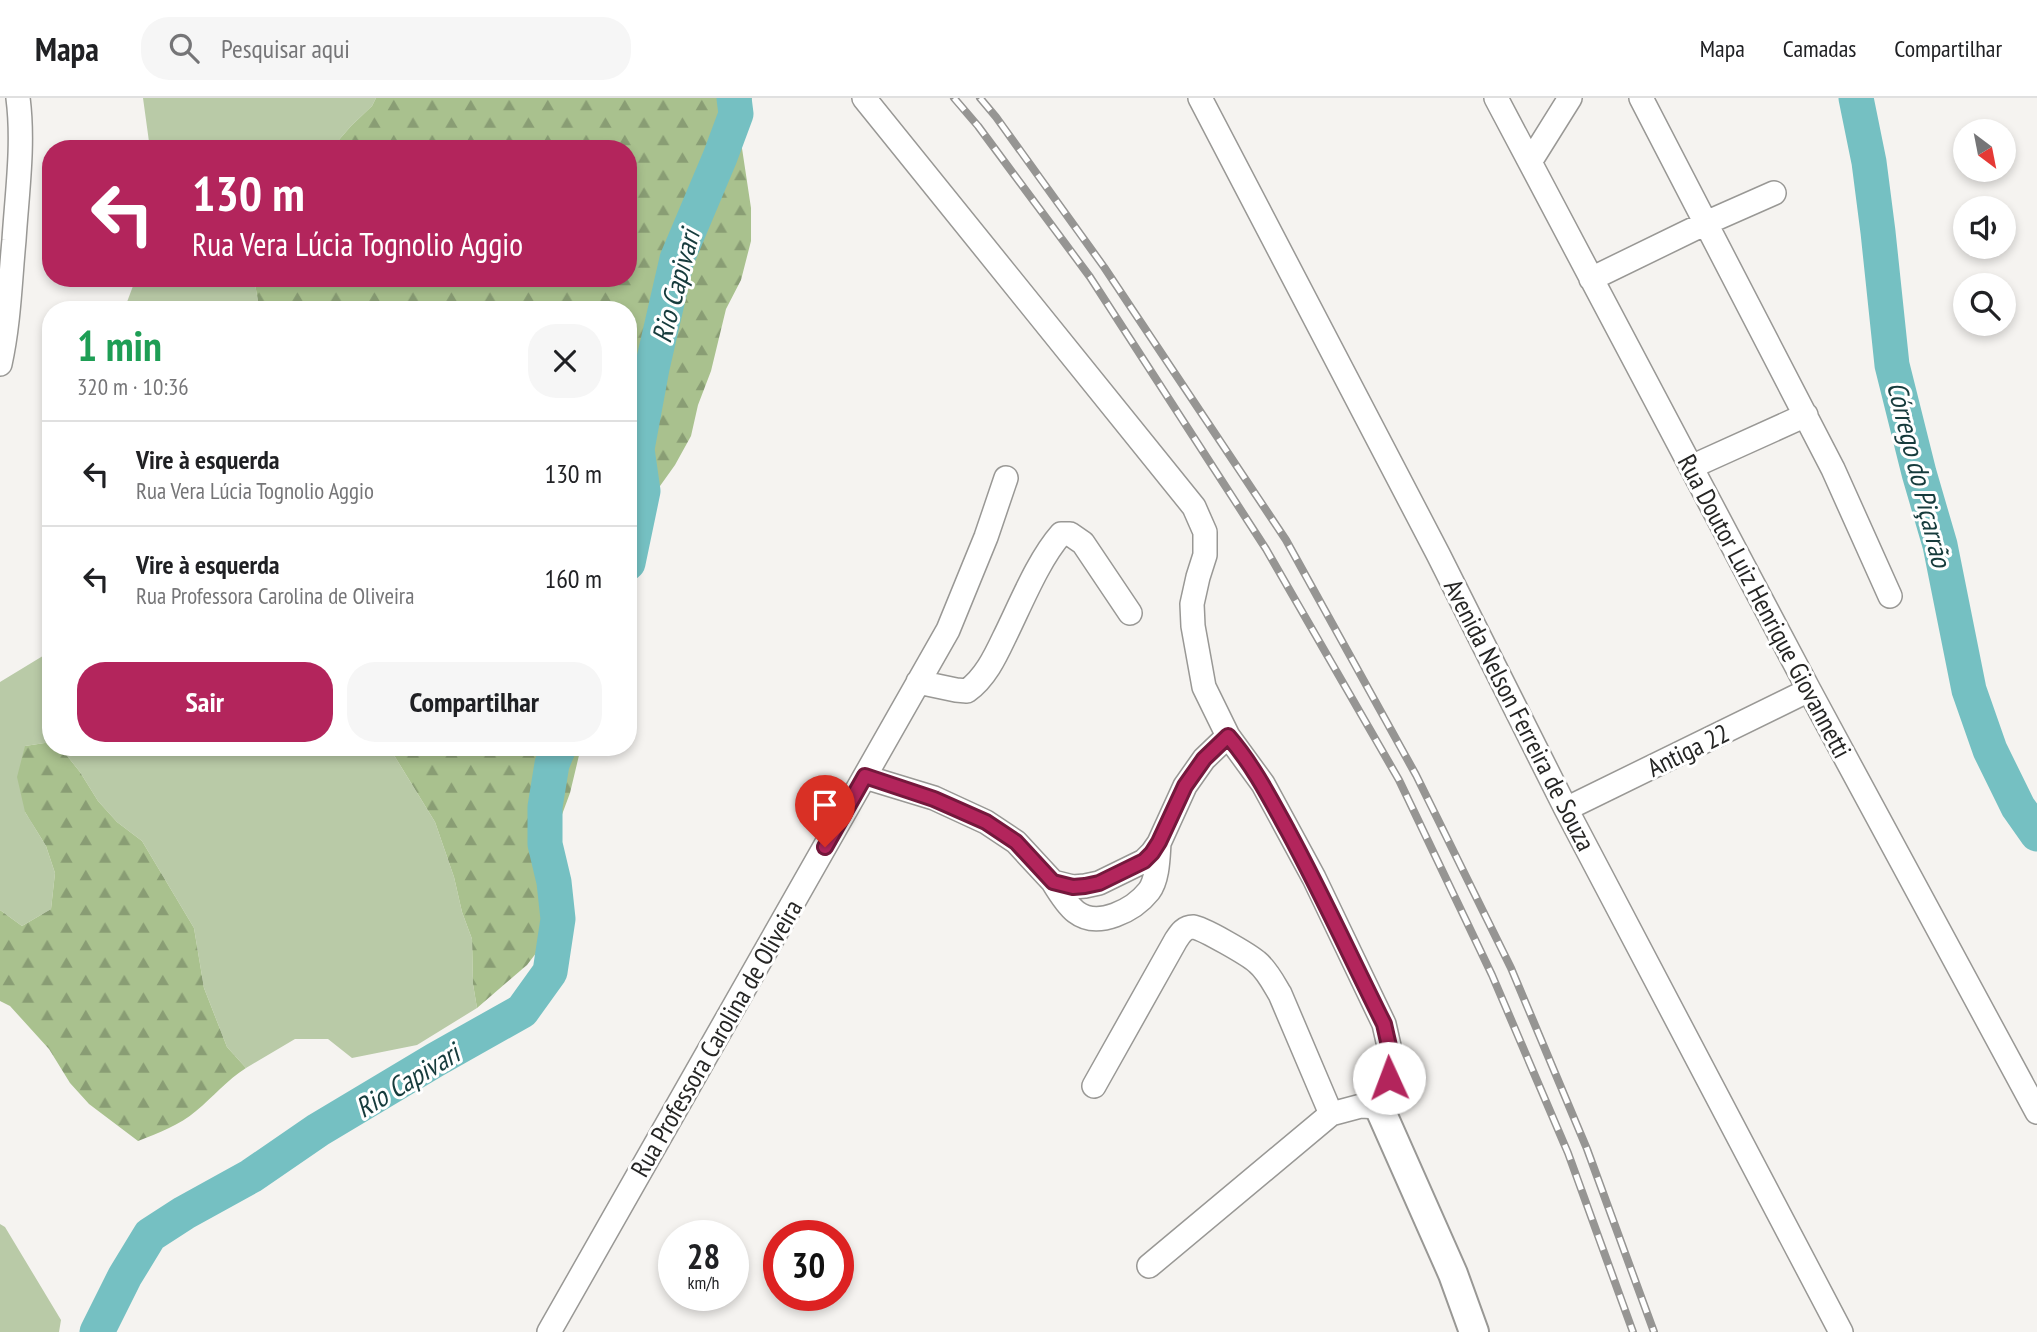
<!DOCTYPE html>
<html lang="pt">
<head>
<meta charset="utf-8">
<style>
  :root { --surface:#fff; --page:#f6f6f6; --text:#202124; --muted:#757577; --line:#e0e0e0; --accent:#b3255c }
  body { margin:0; font-family:"PT Sans Narrow",sans-serif; background:var(--page); color:var(--text); height:100vh; display:flex; flex-direction:column; font-size:26px; white-space:nowrap }
  * { box-sizing:border-box; margin:0 }
  p { font-size:23px; color:var(--muted) }
  .icon { flex:none; width:38px; height:38px; fill:none; stroke:currentColor; stroke-width:2; stroke-linecap:round; stroke-linejoin:round }
  .map { position:relative; flex:1; overflow:hidden }
  .panel { position:absolute; left:42px; top:203px; width:595px; height:455px; display:flex; flex-direction:column; background:var(--surface); border-radius:28px; box-shadow:0 4px 10px #0003 }
  .panel>* { flex:none }
  .guide { position:absolute; left:42px; top:42px; width:595px; height:147px; border-radius:28px; box-shadow:0 4px 10px #0003; background:#b3255c; color:#fff; overflow:hidden }
  .needle { width:46px; rotate:148deg }
  .controls { position:absolute; left:1953px; top:21px; display:grid; gap:14px }
  .controls a { display:grid; place-items:center; width:63px; height:63px; border-radius:50%; background:var(--surface); box-shadow:0 4px 10px #0003; font-size:35px }
  .speed { position:absolute; left:658px; top:1122px; display:flex; gap:14px; font-size:35px; font-weight:700; text-align:center }
  .speed>* { display:grid; place-content:center; width:91px; height:91px; border-radius:50%; background:var(--surface); box-shadow:0 4px 10px #0003; line-height:1 }
  .speed small { font-size:18px; font-weight:400 }
  .speed .limit { border:10px solid #d22; background:#fff; color:#111 }
  .pin { position:absolute; display:grid; place-items:center; width:60px; height:60px; color:#fff; margin:-72px -30px; border-radius:50% 50% 50% 0; rotate:-45deg; box-shadow:0 0 7px #0007 }
  .pin .icon { rotate:45deg }
  .me { position:absolute; width:77px; margin:-38px; rotate:358deg; stroke-linejoin:round; filter:drop-shadow(0 0 5px #0008) }
  .turn { display:flex; align-items:center; gap:24px; height:147px; padding:0 35px; font-size:32px }
  .turn .icon { width:91px; height:91px; stroke-width:2.5 }
  .turn b { display:block; font-size:49px; line-height:60px }
  .round { display:grid; place-items:center; flex:none; width:74px; height:74px; border-radius:28px; background:var(--page) }
  .head { display:flex; align-items:center; justify-content:space-between; height:119px; padding:0 35px }
  h1 { font-size:42px; font-weight:700; line-height:52px; color:#1e9e55 }
  .primary-button { display:flex; gap:14px; margin-top:auto; padding:14px 35px }
  .primary-button a { flex:1; height:80px; border-radius:28px; background:var(--accent); color:#fff; font-size:28px; font-weight:700; line-height:80px; text-align:center }
  .primary-button a+a { background:var(--page); color:var(--text) }
  ul { padding:0; list-style:none }
  li { display:flex; align-items:center; gap:21px; height:105px; padding:0 35px; border-top:2px solid var(--line) }
  li div { flex:1 }
  li b { display:block; font-size:26px }
  li em { font-style:normal }
  header { display:flex; align-items:center; gap:42px; box-sizing:border-box; height:98px; padding:0 35px; background:var(--surface); border-bottom:2px solid var(--line) }
  header strong { font-size:33px }
  nav { display:flex; gap:38px; margin-inline-start:auto; font-size:24px }
  .search { width:490px; height:63px; background:var(--page); display:flex; align-items:center; gap:18px; box-sizing:border-box; padding:0 24px; border-radius:28px; color:var(--muted); font-size:26px }
  .map>svg:first-child { display:block }
</style>
</head>
<body>
<header>
<strong>Mapa</strong>
<div class="search"><svg class="icon" aria-label="search" viewBox="0 0 24 24"><circle cx="10" cy="10" r="6"/><path d="M15 15l6 6"/></svg>Pesquisar aqui</div>
<nav><a>Mapa</a><a>Camadas</a><a>Compartilhar</a></nav>
</header>
<div class="map">
<svg width="2037" height="1234" viewBox="0 0 2037 1234">
  <defs>
    <pattern id="forest-firs" width="22" height="20" patternUnits="userSpaceOnUse" patternTransform="scale(1.75)"><rect width="22" height="20" fill="#a9c18e"/><path d="M5 1l3.5 6h-7zM16 11l3.5 6h-7z" fill="#899d74"/></pattern>
  </defs>
  <rect width="100%" height="100%" fill="#f5f3f0"/>
  <path fill="#b9caa7" d="M143 0H376L372 8 351 28 331 51H150Z
    M136 180H254L258 203 264 212H124Z
    M51 553V644L25 648V714L46 748 55 775 51 811 22 828 0 812V584Z
    M60 649H389L435 724 454 779 462 814 472 841 473 886 477 910 417 947 352 960 328 941H295L246 970 227 949 204 890 194 830 142 743 117 724 98 703 80 674Z
    M0 1126 5 1129 61 1222 59 1234H0Z"/>
  <path fill="url(#forest-firs)" d="M376 0H752L740 37 751 110V143L741 182 726 211 711 273 698 307 691 338 675 367 650 402 628 442V212H264L258 203 254 180H628V51H331L351 28 372 8Z
    M51 644V649H60L80 674 98 703 117 724 142 743 194 830 204 890 227 949 246 970C227 982 213 999 196 1013 180 1027 158 1035 138 1043L89 1006 70 985 49 951 10 908 0 903V812L22 828 51 811 55 775 46 748 25 714 17 679 25 648Z
    M389 649H581L570 695 557 730 546 809V842L527 867 477 910 473 886 472 841 462 814 454 779 435 724Z"/>
  <g fill="none" stroke-linecap="round" stroke-linejoin="round">
    <path stroke="#75c0c2" stroke-width="35" d="M1856 0 1869 64 1878 134 1892 267 1919 375 1940 447 1969 592 1990 652 2018 709 2037 736
      M628 465 643 393 637 351 652 270 677 161 720 59 736 16 734 0
      M97 1234 125 1178 150 1137 184 1115 251 1078 318 1032 435 962 522 913 550 874 558 821 554 784 545 746V709L552 666 559 649"/>
    <defs>
      <path id="minor" d="M864 0 1194 409 1205 434V457L1198 479 1192 506 1193 528 1204 589 1228 638 1263 686 1314 780 1384 926 1389 948V980L1379 1009 1361 1008 1331 1016 1149 1168
        M1200 0 1438 456 1566 711 1841 1234
        M1496 0 1809 592 2037 1014
        M1641 0 1833 371 1890 498
        M1530 64 1570 0
        M1591 181 1706 125 1774 95
        M0 266C9 225 10 184 14 142 17 95 24 46 18 0
        M1691 369 1806 317
        M918 584 956 592 967 593C985 580 995 559 1004 540 1020 508 1038 462 1061 436H1070L1083 445 1130 515
        M865 679 934 700 986 724 1016 744 1053 784 1073 789 1085 788 1099 785 1144 763 1152 755 1159 745 1185 688 1204 661 1228 638
        M1566 711 1809 592
        M1053 784C1059 794 1067 807 1076 814 1098 831 1134 812 1149 793 1158 781 1158 759 1159 745
        M1094 988 1176 842C1180 836 1184 829 1193 829 1203 830 1249 857 1257 864 1267 872 1274 886 1280 896L1331 1016
        M549 1234 948 532 986 439 1006 380"/>
      <path id="tertiary" d="M1379 1009 1453 1176 1474 1234"/>
    </defs>
    <use href="#minor" stroke="#999895" stroke-width="26"/>
    <use href="#tertiary" stroke="#999895" stroke-width="32"/>
    <use href="#minor" stroke="#fff" stroke-width="23"/>
    <use href="#tertiary" stroke="#fff" stroke-width="28"/>
    <defs>
      <path id="rail" d="M954 0 978 28 1090 179 1266 451 1399 682 1492 877 1568 1055 1633 1234
        M980 0 996 19 1104 169 1286 442 1416 677 1511 870 1587 1051 1654 1234"/>
    </defs>
    <use href="#rail" stroke="#969593" stroke-width="8"/>
    <use href="#rail" stroke="#fff" stroke-width="5" stroke-dasharray="16" stroke-linecap="butt"/>
  </g>
  <g fill="none" stroke-linecap="round" stroke-linejoin="round">
    <defs>
      <path id="route" d="M825 749 865 678 934 701 986 724 1016 744 1053 784 1073 789 1085 788 1099 785 1144 763 1152 755 1159 744 1185 688 1204 661 1228 638C1253 667 1270 700 1288 733 1322 796 1352 862 1384 926L1389 948V980"/>
    </defs>
    <use href="#route" stroke="#74183c" stroke-width="18"/>
    <use href="#route" stroke="#b3255c" stroke-width="12"/>
  </g>
  <g text-anchor="middle" dominant-baseline="central" stroke-width="6" stroke-linejoin="round" paint-order="stroke">
    <g font-size="26" fill="#262625" stroke="#fff">
      <text transform="translate(1765 508) rotate(62)">Rua Doutor Luiz Henrique Giovannetti</text>
      <text transform="translate(1520 617) rotate(63)">Avenida Nelson Ferreira de Souza</text>
      <text transform="translate(1688 652) rotate(-26)">Antiga 22</text>
      <text transform="translate(716 940) rotate(-60)">Rua Professora Carolina de Oliveira</text>
    </g>
    <g font-size="28" font-style="italic" fill="#163b3c" stroke="#fff">
      <text transform="translate(675 188) rotate(-75)">Rio Capivari</text>
      <text transform="translate(1920 376) rotate(76)">Córrego do Piçarrão</text>
      <text transform="translate(407 982) rotate(-31)">Rio Capivari</text>
    </g>
  </g>
</svg>
<div class="controls">
<a><svg class="needle" viewBox="-14 -14 28 28"><path d="M0-13l5 13h-10z" fill="#e53935"/><path d="M0 13l5-13h-10z" fill="#757577"/></svg></a>
<a><svg class="icon" aria-label="sound" viewBox="0 0 24 24"><path d="M4 9h4l5-4v14l-5-4H4zM17 9q2 3 0 6"/></svg></a>
<a><svg class="icon" aria-label="search" viewBox="0 0 24 24"><circle cx="10" cy="10" r="6"/><path d="M15 15l6 6"/></svg></a>
</div>
<div class="speed"><div>28<small>km/h</small></div><div class="limit">30</div></div>
<div class="pin" style="left:825px;top:749px;background:#d93025"><svg class="icon" aria-label="arrive" viewBox="0 0 24 24"><path d="M6 21V4h12l-3 4 3 4H6"/></svg></div>
<svg class="me" style="left:1389px;top:980px" viewBox="-20 -20 40 40"><circle r="19" fill="#fff"/><path d="M0-13L10 11 0 6-10 11z" fill="#b3255c"/></svg>
<div class="guide">
<div class="turn"><svg class="icon" aria-label="left" viewBox="0 0 24 24"><path d="M17 20v-9H6M10 6l-5 5 5 5"/></svg><div><b>130 m</b>Rua Vera Lúcia Tognolio Aggio</div></div>
</div>
<section class="panel">
<div class="head"><div><h1>1 min</h1><p>320 m · 10:36</p></div><a class="round"><svg class="icon" aria-label="close" viewBox="0 0 24 24"><path d="M6 6l12 12M18 6L6 18"/></svg></a></div>
<ul>
<li><svg class="icon" aria-label="left" viewBox="0 0 24 24"><path d="M17 20v-9H6M10 6l-5 5 5 5"/></svg><div><b>Vire à esquerda</b><p>Rua Vera Lúcia Tognolio Aggio</p></div><em>130 m</em></li>
<li><svg class="icon" aria-label="left" viewBox="0 0 24 24"><path d="M17 20v-9H6M10 6l-5 5 5 5"/></svg><div><b>Vire à esquerda</b><p>Rua Professora Carolina de Oliveira</p></div><em>160 m</em></li>
</ul>
<div class="primary-button"><a>Sair</a><a>Compartilhar</a></div>
</section>
</div>
</body>
</html>
